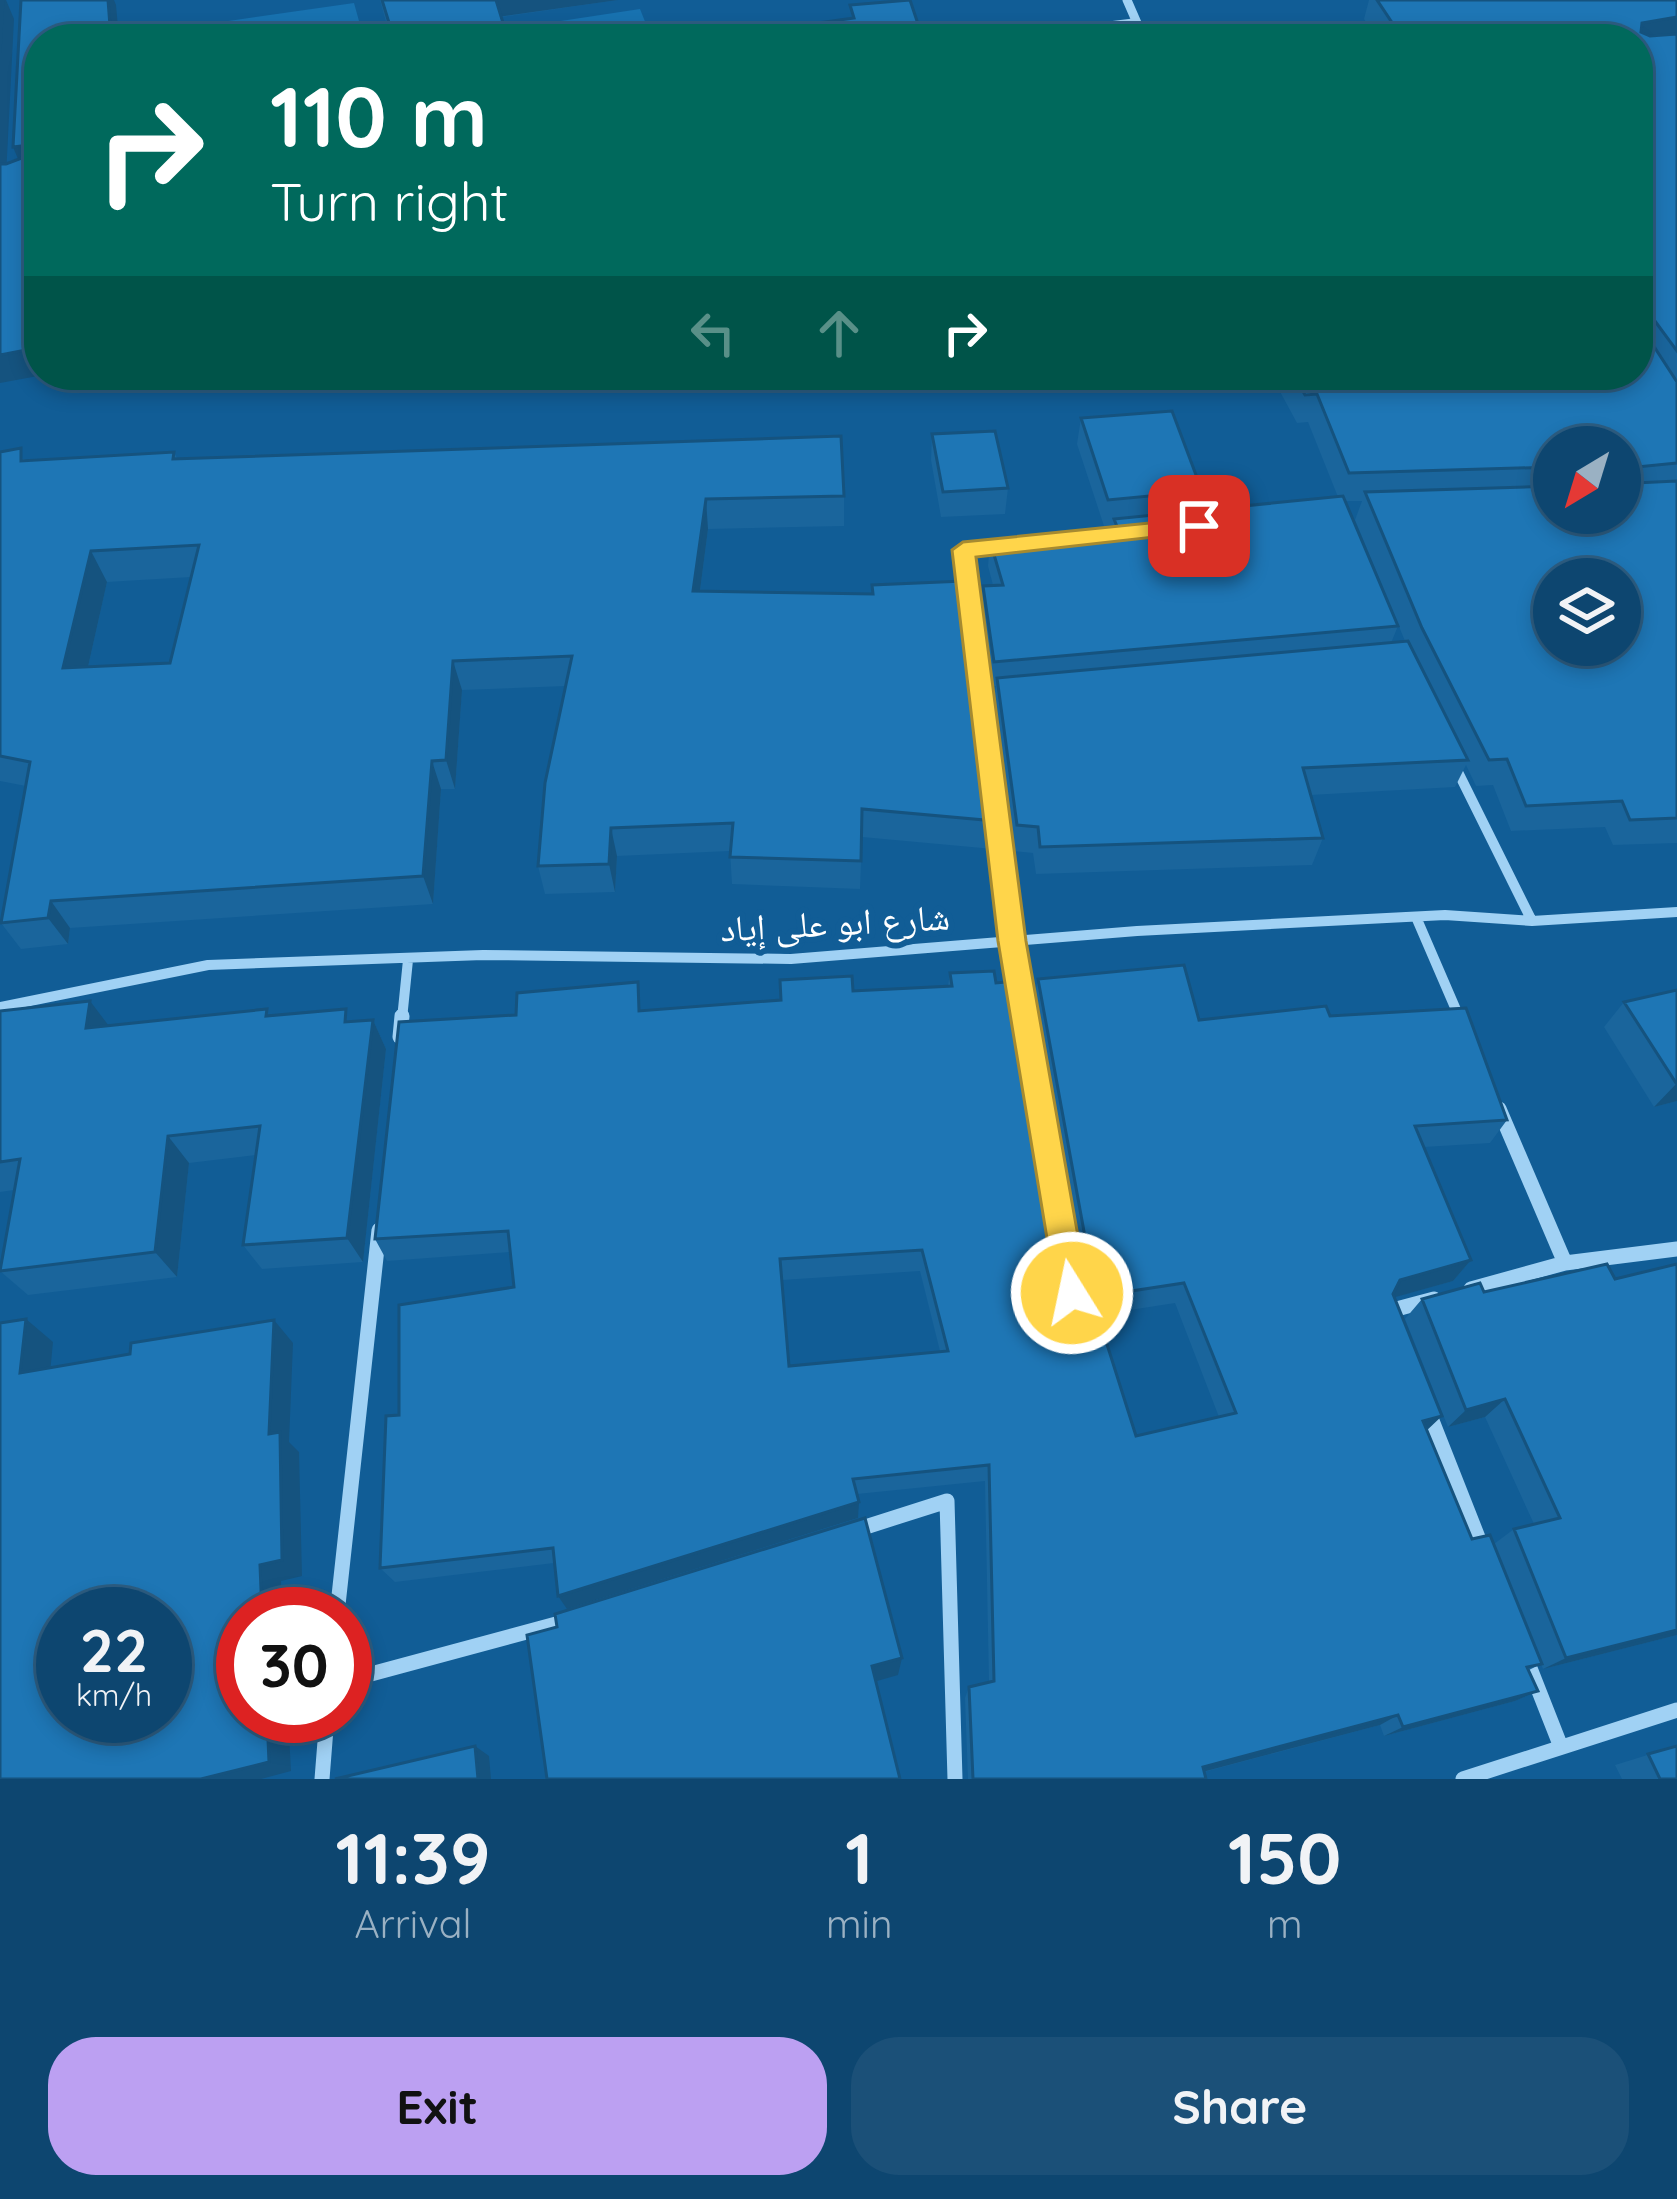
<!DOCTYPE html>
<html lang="en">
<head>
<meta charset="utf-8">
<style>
  :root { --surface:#0d4670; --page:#1b5078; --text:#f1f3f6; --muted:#9ab1c3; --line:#2d5e83; --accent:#bca0f2 }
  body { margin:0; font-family:Quicksand,"Noto Naskh Arabic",sans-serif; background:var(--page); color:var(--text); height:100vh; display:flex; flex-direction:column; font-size:45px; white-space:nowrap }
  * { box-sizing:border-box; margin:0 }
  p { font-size:39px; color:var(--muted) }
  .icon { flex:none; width:66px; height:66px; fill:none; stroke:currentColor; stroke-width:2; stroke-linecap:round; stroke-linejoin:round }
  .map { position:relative; height:1779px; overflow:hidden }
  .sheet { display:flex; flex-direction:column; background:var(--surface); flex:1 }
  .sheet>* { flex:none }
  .banner { position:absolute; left:24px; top:24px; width:1629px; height:366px; border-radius:48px; box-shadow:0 6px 18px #0003,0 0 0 3px var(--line); background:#00695c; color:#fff; overflow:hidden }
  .needle { width:78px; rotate:218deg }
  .tools { position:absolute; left:1533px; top:426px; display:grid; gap:24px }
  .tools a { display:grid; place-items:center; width:108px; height:108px; border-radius:50%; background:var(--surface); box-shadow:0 6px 18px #0003,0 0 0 3px var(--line); font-size:60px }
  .speed { position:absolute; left:36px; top:1587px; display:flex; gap:24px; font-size:60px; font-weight:700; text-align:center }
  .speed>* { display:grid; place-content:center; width:156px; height:156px; border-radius:50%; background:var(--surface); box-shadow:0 6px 18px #0003,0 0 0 3px var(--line); line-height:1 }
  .speed small { font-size:30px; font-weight:400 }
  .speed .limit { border:18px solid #d22; background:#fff; color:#111 }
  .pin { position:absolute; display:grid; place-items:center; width:102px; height:102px; color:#fff; margin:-51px; border-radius:24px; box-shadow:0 6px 18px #0006 }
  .me { position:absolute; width:132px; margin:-66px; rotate:350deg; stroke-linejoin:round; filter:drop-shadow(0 0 9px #0008) }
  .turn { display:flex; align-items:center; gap:42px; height:252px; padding:0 48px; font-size:54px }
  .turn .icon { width:156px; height:156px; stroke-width:2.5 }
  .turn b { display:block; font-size:84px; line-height:102px }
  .lanes { display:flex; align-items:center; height:114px; padding:0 48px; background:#0003; justify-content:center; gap:60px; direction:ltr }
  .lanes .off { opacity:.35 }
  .eta { display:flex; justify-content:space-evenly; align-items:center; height:204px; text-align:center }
  .eta b { font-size:72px; font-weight:700; line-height:84px }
  .button { display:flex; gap:24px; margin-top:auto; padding:24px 48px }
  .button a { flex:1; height:138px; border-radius:48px; background:var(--accent); color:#111; font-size:48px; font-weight:700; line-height:138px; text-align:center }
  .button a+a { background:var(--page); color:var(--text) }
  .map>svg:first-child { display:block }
</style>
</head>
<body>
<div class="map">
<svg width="1677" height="1779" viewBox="0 0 1677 1779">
  <rect width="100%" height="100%" fill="#115d96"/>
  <path fill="#1872b0" d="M354 3 364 39H153L152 32Z
    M640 9 652 39H505L501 30Z"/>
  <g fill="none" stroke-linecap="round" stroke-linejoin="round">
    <path stroke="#a0d1f4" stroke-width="6" d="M991 39 1137 21"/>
    <path stroke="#a0d1f4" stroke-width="9" d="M1127 0 1144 39"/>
    <path stroke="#a0d1f4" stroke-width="10" d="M1003 546 963 550 1025 1019
      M1455 766 1532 921
      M1416 917 1460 1019
      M0 1007 208 965 483 955 791 959 1137 931 1445 915 1532 921 1677 912
      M402 1019 408 960"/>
    <path stroke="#a0d1f4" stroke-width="15" d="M1025 1016 1072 1292
      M400 1037 402 1016
      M1499 1109 1565 1263 1677 1249
      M1471 1289 1565 1263
      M1391 1316 1389 1311 1434 1299
      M1429 1413 1483 1550
      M853 1531 947 1501 955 1779
      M337 1614 379 1230
      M1526 1658 1561 1747
      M345 1681 571 1620
      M322 1779 327 1716
      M1463 1779 1677 1710"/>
  </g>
  <path fill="#1a659c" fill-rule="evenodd" d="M380 0H618L501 17 508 39H391Z
    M1369 0H1677V843L1613 845 1605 827 1511 831 1493 785 1476 786 1466 765 1455 787 1310 795 1323 838 1312 865 1036 874 1033 853 1013 851 993 706 996 686H991L981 611 983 586 993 585 988 566 990 541 1113 529V525L1104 526 1077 444 1081 418 1202 491 1197 511 1338 497 1308 422 1297 423 1271 375H1638V39H1377L1364 19ZM1554 447 1620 513H1554ZM1345 501H1362L1355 520 1405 641 1391 643 1398 626Z
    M932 434 1008 488 1005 514 941 517 931 460Z
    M0 452 27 460 174 452 177 458 844 496V526L708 529 700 591 872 594V585L996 821 993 849 862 837 860 889 732 884 730 851 617 856 615 892 545 894 538 866 566 686 462 690 455 789H441L433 904 70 928 68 944 21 949 1 923 26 786 0 781ZM191 577 170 663 88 667 107 582Z
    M950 973 996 983 1067 1274 1080 1285 1082 1281 1033 1005 1038 979 1199 1020 1330 1016 1507 1120 1490 1143 1424 1147 1471 1260 1453 1281 1394 1297 1427 1430 1472 1539 1494 1544 1514 1529 1534 1524 1485 1417 1448 1427 1405 1319 1422 1299 1615 1279 1677 1264V1635L1543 1669 1541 1664 1529 1670 1538 1691 1515 1701 1384 1736 1380 1725 1204 1772 1206 1779H968L965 1698 969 1687 989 1682 985 1481 857 1494 858 1518 567 1609 554 1563 395 1582 380 1568 399 1415 514 1287 511 1252 387 1261 375 1239 781 1000 853 991 948 986ZM920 1271 940 1351 789 1366 782 1280ZM1175 1303 1219 1417 1136 1436 1098 1315Z
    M1677 990V1101L1654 1107 1604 1027 1624 1002Z
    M0 1011 108 1026 271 1016 352 1021 373 1020 386 1049 363 1262 262 1269 243 1245 256 1155 189 1163 177 1277 28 1295 0 1271 14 1190 0 1192Z
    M1677 1746V1779H1622L1615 1765Z"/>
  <path fill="#15537f" d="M3 0H6L14 19 6 176 0 178V53Z
    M108 0H114L116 5 119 39H111Z
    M494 0H618L497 17Z
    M1677 17V41L1638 49 1642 23Z
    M29 145 39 167 24 173 13 147Z
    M39 334 38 376 0 383V355L26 336Z
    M706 499 708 529 696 621 693 591Z
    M91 551 107 582 81 698 63 668Z
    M453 661 462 690 455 789 446 760Z
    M432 761 441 789 433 904 423 876Z
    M611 828 617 856 615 892 609 864Z
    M51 901 70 928 68 944 48 918Z
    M90 1001 112 1030 86 1028Z
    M373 1020 386 1049 363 1262 347 1238Z
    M1677 1083V1101L1654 1107Z
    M168 1136 189 1163 177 1277 155 1252Z
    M1471 1260 1453 1281 1385 1300 1400 1280Z
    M26 1319 53 1342 48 1394 20 1373Z
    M274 1320 293 1343 289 1442 299 1452 302 1576 281 1581 282 1614H262L260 1565 269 1434Z
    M1505 1399 1485 1417 1448 1427 1466 1410Z
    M1442 1416 1424 1433 1423 1421Z
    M859 1502 858 1518 567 1609 558 1596Z
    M1677 1630V1635L1543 1669 1566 1658Z
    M902 1658 898 1675 870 1683 872 1666Z
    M1538 1691 1515 1701 1384 1736 1403 1727Z
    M1398 1715 1380 1725 1191 1775 1203 1767Z
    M267 1716H288L291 1771 261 1779H201Z
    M475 1746 489 1756 491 1779H478Z"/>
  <path fill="#1e76b5" stroke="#15537f" stroke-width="3" fill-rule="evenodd" d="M0 0H3L0 53Z
    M21 0H108L111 39H39V334L26 336V350L0 355V164H6L35 153 29 145 13 147Z
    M382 0H496L508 39H394Z
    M910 0 923 39H727L725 36 854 18 850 5Z
    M1377 0H1677V17L1642 23 1641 32 1650 36 1677 34V351L1652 317 1644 321V331L1677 382V463L1626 468V477L1635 483 1677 481V818L1630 820 1622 801 1526 806 1507 759 1489 760 1422 628 1365 492 1554 486V513H1620V447H1554V467L1349 473 1317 394 1305 395 1294 375H1638V39H1403ZM1554 579H1620V645H1554Z
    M1172 411 1202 491 1108 500 1081 418Z
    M995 431 1008 488 943 492 932 434Z
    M841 436 844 496 706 499 693 591 873 594 872 585 964 581 996 821 862 809 861 861 730 857 733 823 611 828 609 864 538 866 545 783 572 656 453 661 446 760 432 761 423 876 51 901 48 918 1 923 30 762 0 756V452L21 448V461L174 452 173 459ZM199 545 170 663 63 668 91 551Z
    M1343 496 1398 626 994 662 983 586 1003 585 990 541 1118 529 1114 519Z
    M1408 641 1468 760 1303 768 1323 838 1040 847 1038 827 1017 825 997 678Z
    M1184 965 1199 1020 1326 1006 1330 1016 1466 1008 1507 1120 1415 1126 1471 1260 1400 1280 1393 1294 1442 1416 1423 1421 1472 1539 1490 1535 1542 1664 1527 1667 1538 1691 1403 1727 1398 1715 1203 1767 1206 1779H973L969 1687 994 1681 989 1465 853 1479 859 1502 558 1596 553 1548 380 1568 386 1416 399 1415V1305L514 1287 508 1231 375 1239 399 1022 516 1015 517 993 638 982 639 1011 781 1000 780 980 852 976 853 991 952 986 950 973 994 971 996 983 1018 981 1067 1274 1080 1285 1091 1270 1038 979ZM922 1250 948 1351 789 1366 780 1259ZM1184 1283 1236 1413 1136 1436 1092 1297Z
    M1677 990V1083H1676L1624 1002Z
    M90 1001 86 1028 267 1009 266 1016 346 1009 345 1022 373 1020 347 1238 243 1245 260 1126 168 1136 155 1252 0 1271 20 1159 0 1162V1011Z
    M1607 1264 1615 1279 1677 1264V1630L1566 1658 1514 1529 1560 1518 1505 1399 1466 1410 1422 1299 1480 1283 1484 1292Z
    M26 1319 20 1373 130 1354 131 1343 274 1320 269 1434 280 1432 282 1560 260 1565 262 1614H243V1716H267L269 1762 201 1779H0V1323ZM63 1614H165V1716H63Z
    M865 1518 902 1658 872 1666 900 1779H547L527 1635 557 1627 555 1614Z
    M475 1746 478 1779H335Z
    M1677 1746V1779H1660L1648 1754Z"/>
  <path fill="#ffd54a" stroke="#a68a30" stroke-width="3" d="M1199 518 1208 520V531L976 557 1026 941 1088 1293 1084 1304 1072 1308 1061 1304 1056 1293 998 941 952 550 963 542Z"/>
  <g text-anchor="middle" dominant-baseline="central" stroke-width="12" stroke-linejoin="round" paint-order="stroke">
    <g font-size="36" fill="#fff" stroke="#115d96">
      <text transform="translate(835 922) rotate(-3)">شارع ابو على إياد</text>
    </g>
  </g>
</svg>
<div class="tools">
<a><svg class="needle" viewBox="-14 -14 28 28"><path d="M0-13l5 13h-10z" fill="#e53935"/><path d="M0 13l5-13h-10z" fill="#9ab1c3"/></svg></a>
<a><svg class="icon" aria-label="layers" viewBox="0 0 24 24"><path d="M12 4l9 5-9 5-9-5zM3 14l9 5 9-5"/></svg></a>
</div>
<div class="speed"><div>22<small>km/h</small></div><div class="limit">30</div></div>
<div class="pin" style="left:1199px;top:526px;background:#d93025"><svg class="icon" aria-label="arrive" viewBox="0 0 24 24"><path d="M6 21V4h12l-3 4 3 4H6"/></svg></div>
<svg class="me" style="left:1072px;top:1293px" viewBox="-20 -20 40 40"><circle r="17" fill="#ffd54a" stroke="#fff" stroke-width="3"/><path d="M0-11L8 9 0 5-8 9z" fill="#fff"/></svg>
<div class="banner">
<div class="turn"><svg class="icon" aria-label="right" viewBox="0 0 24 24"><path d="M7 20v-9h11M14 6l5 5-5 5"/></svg><div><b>110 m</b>Turn right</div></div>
<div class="lanes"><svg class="icon off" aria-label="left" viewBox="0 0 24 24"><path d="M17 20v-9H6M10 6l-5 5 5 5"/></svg><svg class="icon off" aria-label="ahead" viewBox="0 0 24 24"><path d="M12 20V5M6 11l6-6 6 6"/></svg><svg class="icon" aria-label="right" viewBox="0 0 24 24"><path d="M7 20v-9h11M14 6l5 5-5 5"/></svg></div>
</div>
</div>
<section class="sheet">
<div class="eta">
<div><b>11:39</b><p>Arrival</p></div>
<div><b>1</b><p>min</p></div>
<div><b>150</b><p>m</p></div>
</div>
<div class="button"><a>Exit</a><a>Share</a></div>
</section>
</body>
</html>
